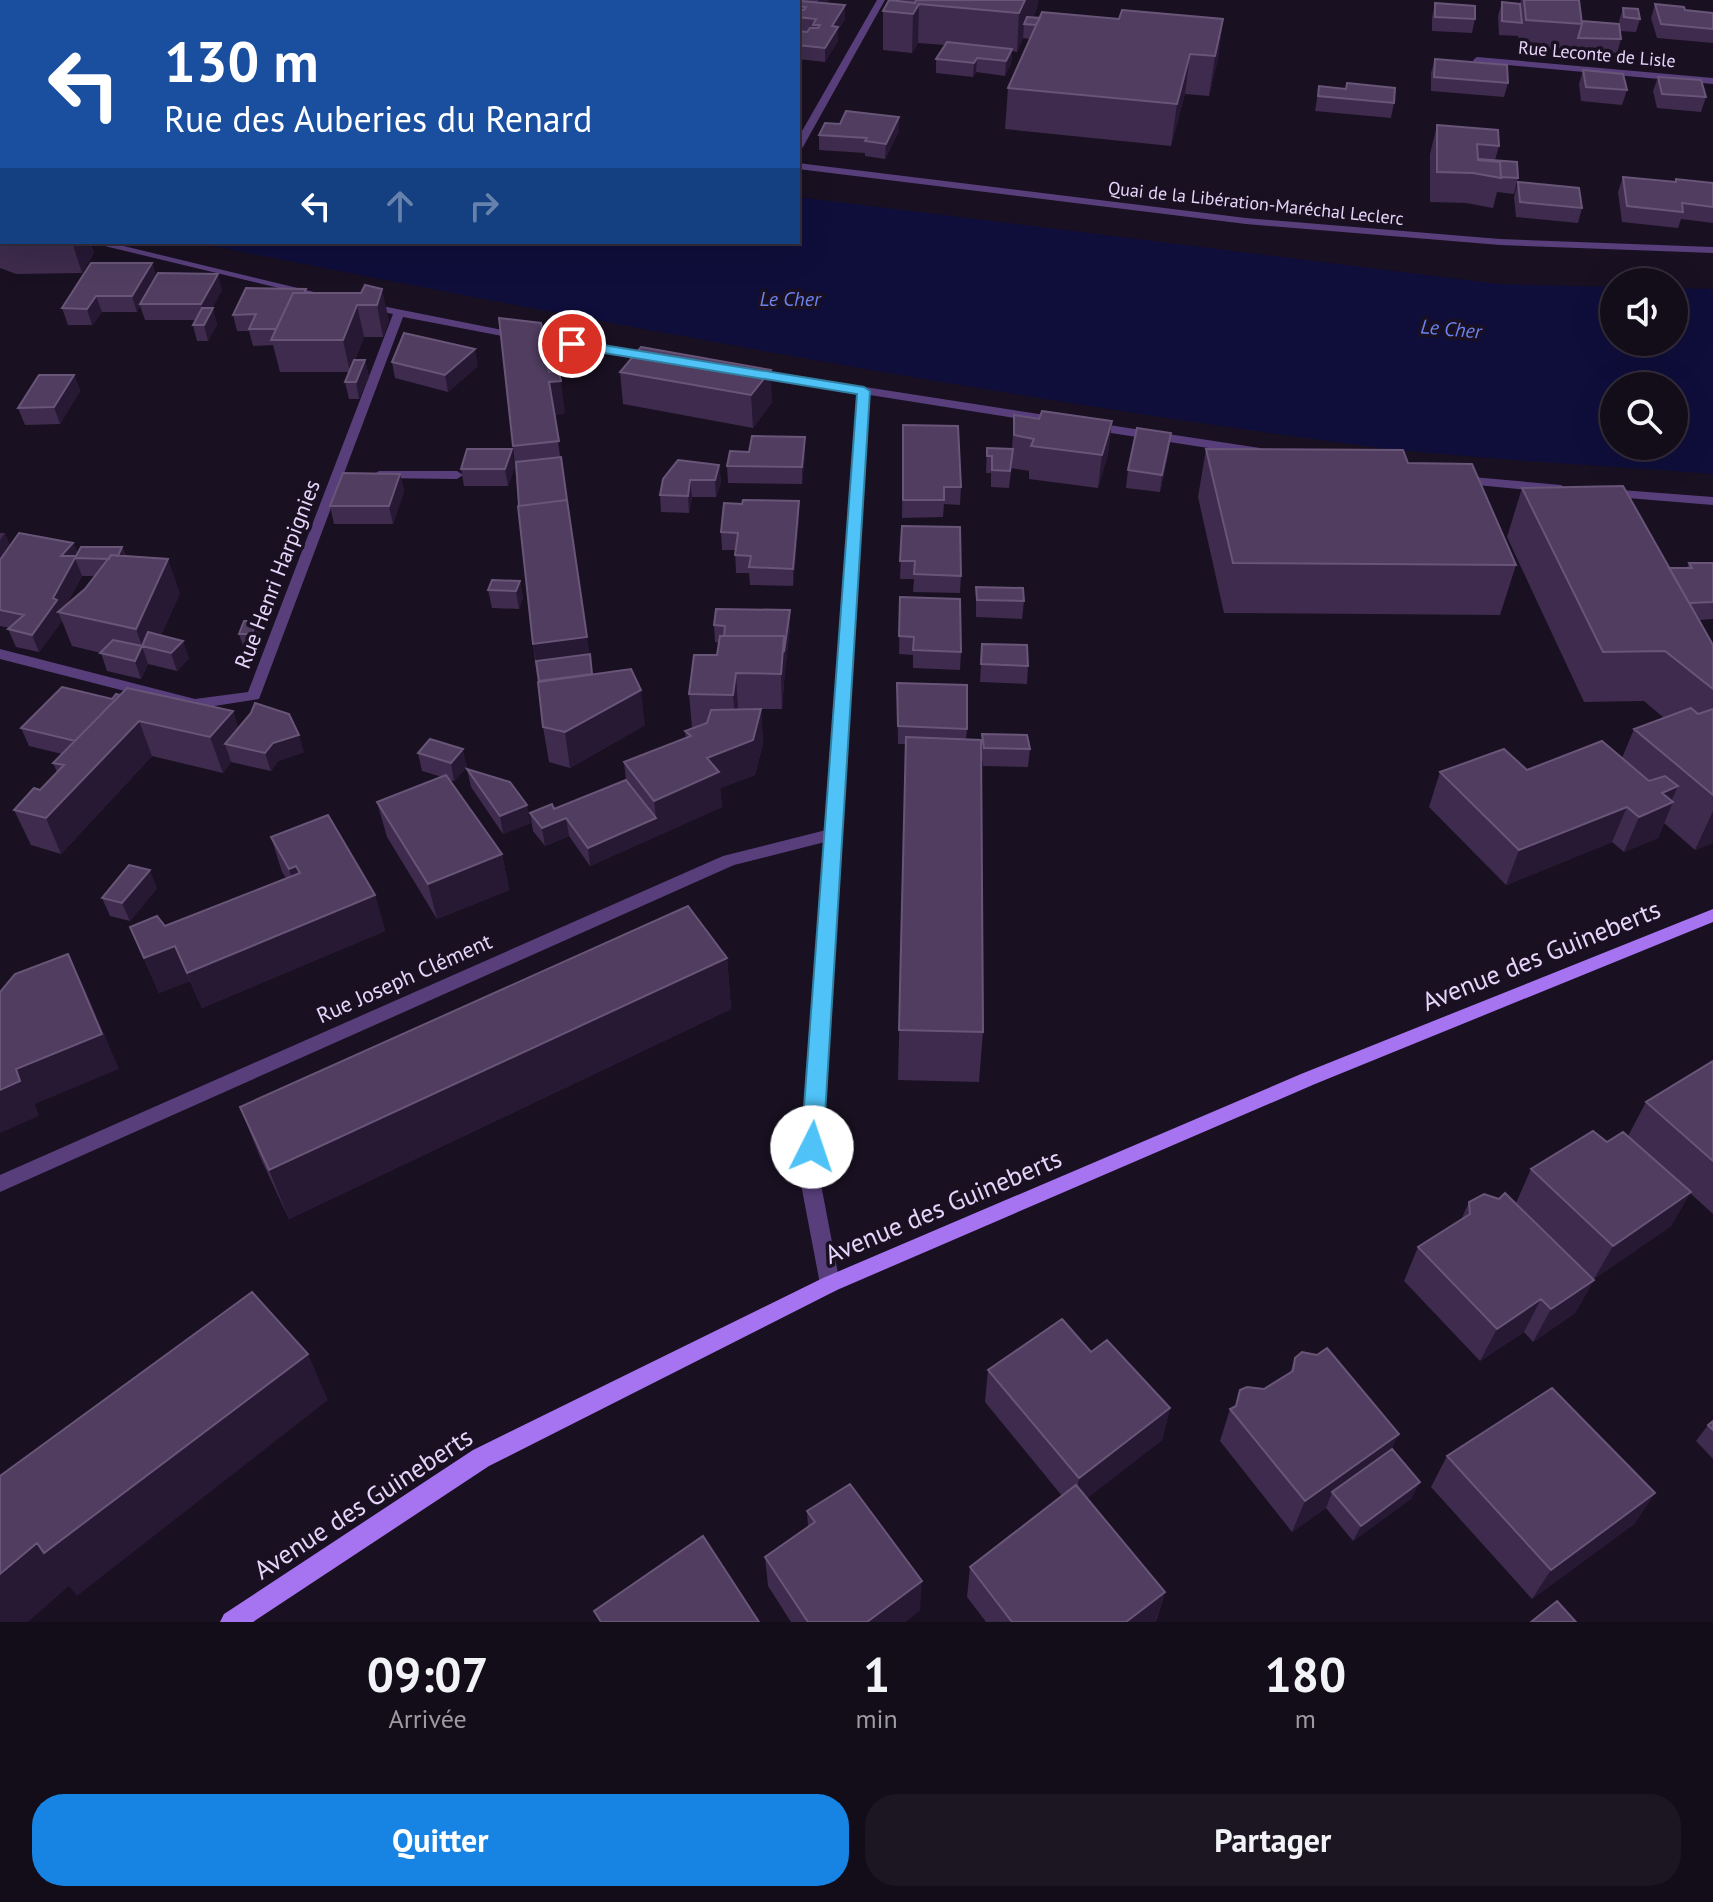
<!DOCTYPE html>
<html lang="fr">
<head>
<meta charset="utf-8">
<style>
  :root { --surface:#130c19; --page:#1c1522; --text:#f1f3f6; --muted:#9d9ba2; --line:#322c38; --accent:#1783e3 }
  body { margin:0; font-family:"PT Sans",sans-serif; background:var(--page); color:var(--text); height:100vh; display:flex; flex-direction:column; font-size:30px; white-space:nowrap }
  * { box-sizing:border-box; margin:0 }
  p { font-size:26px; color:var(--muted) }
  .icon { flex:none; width:44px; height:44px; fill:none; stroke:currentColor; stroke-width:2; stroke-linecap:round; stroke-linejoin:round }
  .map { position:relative; height:1622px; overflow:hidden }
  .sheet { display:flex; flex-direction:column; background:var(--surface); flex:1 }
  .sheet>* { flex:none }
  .guide { position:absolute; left:0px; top:0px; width:800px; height:244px; box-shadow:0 8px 32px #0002,0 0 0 2px var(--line); background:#1a4fa0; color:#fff; overflow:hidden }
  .tools { position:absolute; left:1600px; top:268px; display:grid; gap:16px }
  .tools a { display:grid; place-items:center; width:88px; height:88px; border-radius:50%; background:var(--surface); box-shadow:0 8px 32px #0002,0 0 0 2px var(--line); font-size:40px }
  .pin { position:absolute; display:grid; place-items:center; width:68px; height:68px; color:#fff; margin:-34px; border:4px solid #fff; border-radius:50%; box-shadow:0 2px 8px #0007 }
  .me { position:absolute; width:88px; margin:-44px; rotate:4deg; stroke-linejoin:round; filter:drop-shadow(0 0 6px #0008) }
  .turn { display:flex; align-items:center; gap:28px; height:168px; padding:0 32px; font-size:36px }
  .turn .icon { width:104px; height:104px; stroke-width:2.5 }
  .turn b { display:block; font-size:56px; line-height:68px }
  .lanes { display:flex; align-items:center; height:76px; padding:0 32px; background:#0003; justify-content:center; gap:40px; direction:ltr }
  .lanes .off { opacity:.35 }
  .eta { display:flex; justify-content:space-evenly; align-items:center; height:136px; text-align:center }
  .eta b { font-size:48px; font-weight:700; line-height:56px }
  .action { display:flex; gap:16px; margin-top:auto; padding:16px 32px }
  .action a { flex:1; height:92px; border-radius:32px; background:var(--accent); color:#fff; font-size:32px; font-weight:700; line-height:92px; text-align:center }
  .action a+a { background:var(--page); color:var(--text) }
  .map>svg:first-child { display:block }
</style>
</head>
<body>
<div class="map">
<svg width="1713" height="1622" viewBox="0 0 1713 1622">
  <rect width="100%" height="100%" fill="#191021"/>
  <path fill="#0f0e3b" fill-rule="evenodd" d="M798 197 1499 284 1614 287V342H1674V288L1713 289V474C1587 464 1460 459 1335 442 951 390 572 317 192 242H798ZM1674 386V446H1614V386Z"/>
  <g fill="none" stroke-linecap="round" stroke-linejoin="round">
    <path fill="#583f7b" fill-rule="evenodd" d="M182 0H190L191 2H183Z
      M877 0H885L803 147 798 150V138Z
      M1477 57 1713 78V84L1474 62 1473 60Z
      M798 163 1246 218 1500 239 1713 247V253L1500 245 1246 224 798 169Z
      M88 242H107L339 298 333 301Z
      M367 303 513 332 655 354 661 358 655 362 513 338 403 317 259 699 195 709 0 659V649L195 699 248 692 393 314 363 308 361 306Z
      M749 369 1058 417 1064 421 1058 425 870 395 820 1179 840 1284 837 1290 830 1293 823 1290 820 1284 800 1179 825 842 734 865 0 1192V1175L723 856 826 830 858 394 745 376V370Z
      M1089 422 1260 448 1266 452 1260 456 1085 429 1083 426Z
      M379 471H457L463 475 457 479 374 478 373 475Z
      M1461 476 1561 485 1567 489 1561 493 1456 483V477Z
      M1608 489 1713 497V505L1603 496V490Z"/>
    <path fill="#a674f1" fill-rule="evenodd" d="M1713 909V922L1315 1084 837 1290 489 1466 253 1622H220L224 1614 473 1450 823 1278 1301 1074Z"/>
  </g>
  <path fill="#3e2b4d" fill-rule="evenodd" d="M280 0H383V2H277Z
    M771 0H829L827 3 845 19 838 30V41L825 62 798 59V2H771Z
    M897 0H1038L1037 8 1033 17 1223 19 1218 58 1209 96 1185 94 1171 146 1005 129 1008 88 1030 39 1023 38 1017 52 1012 51 1011 63 1005 76 976 72 973 77 936 73V59L945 45 918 43 912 53 883 50V11Z
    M1521 0H1579L1582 21 1621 39 1617 53 1519 47 1518 36 1499 35 1498 16 1502 2 1520 4Z
    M1435 3 1475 19 1472 33 1432 31V17Z
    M1655 4 1685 10 1713 13V43L1657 38 1651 18Z
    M1623 8 1640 19 1636 32 1620 31 1619 21Z
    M1435 59 1508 83 1504 97 1431 91V73Z
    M1583 70 1627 90 1622 105 1581 101 1579 84Z
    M1658 77 1706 97 1701 112 1657 108 1653 91Z
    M1319 86 1394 103 1391 118 1315 111Z
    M840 124 899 131 885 159 865 156V153L819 150V135Z
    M1437 125 1499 146 1495 160 1518 178 1514 194 1497 192 1493 208 1466 203 1430 202V154Z
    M1623 177 1675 182 1676 179 1713 183V223L1681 219 1678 228 1622 222 1618 192Z
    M1518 182 1582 208 1578 223 1516 217 1514 197Z
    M0 202 2 242H90L94 253 82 273 16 274 0 268Z
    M152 263 156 277 222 290 212 308 217 324 208 341H197L193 325 195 320H145L140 306 137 312H102L92 325H68L62 308Z
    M365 285 389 320 383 337H364L355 360H365L369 377 359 399H349L345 382 349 372H280L273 345 253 346 249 331H237L233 315 307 293H361Z
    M641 347 772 402 753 428 623 404 620 372Z
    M392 362 478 366 448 392 395 378Z
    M549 372 565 413 554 415 592 674 645 725 570 768 549 762 543 727 533 644 513 446Z
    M74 375 80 391 60 424 25 425 18 408Z
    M1014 415 1039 419 1112 421 1108 454 1098 488 1029 479V471L1011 468 1012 464 1009 488 991 487V473H986L987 448 1012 449Z
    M903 425 961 487 960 505 944 504 943 517 902 518Z
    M805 437V454L802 484 728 483 727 466 749 452Z
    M1206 449 1408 463 1516 565 1500 615 1224 613 1198 497Z
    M1169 450 1160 492 1126 488 1128 470Z
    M719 465 721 482 716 497H692L689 513 661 512 660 495Z
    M515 466 508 486H464L461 469Z
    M400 474 404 491 393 524H334L330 506Z
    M1522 488 1669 568H1687L1689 563H1713V619L1699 620 1713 645V843L1695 850 1664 823 1658 838 1624 852 1612 842 1506 885 1429 807 1440 772 1527 770 1622 758 1634 729 1664 718 1644 701 1584 702 1507 537Z
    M799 518 793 586 750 585 749 573H736L735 550H722L721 532Z
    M902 526 961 576 960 593 913 592 914 579H900Z
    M0 533H5L10 546 73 543 78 554 122 547 126 556 180 593 161 635 189 658 177 671 148 664 141 679 107 671 101 653 72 646 62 621 39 652 16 647 8 629 10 628 0 626ZM82 576H95L85 589 66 605Z
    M520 581 523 598 519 609 492 608 488 590Z
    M976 587 1024 601 1022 619 976 617Z
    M900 597 961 652 960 670 913 668V655L899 654Z
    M256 621 262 639 257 652H245L239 634Z
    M714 625 790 628 785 670 782 709H761L763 744 755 775 720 788 722 807 590 866 569 836 545 846 533 831 530 813 554 809 626 780 624 762 686 738 685 731 692 728 689 694 717 655 719 643 715 642Z
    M982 644 1028 666 1027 684 980 682Z
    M897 683 967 729 966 740 983 1032 979 1082 898 1080 906 744H898Z
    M112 699 233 711 238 728 304 752 278 761 271 771 231 762 223 773 152 756 61 854 31 845 14 810 40 790 57 772 53 763 62 754 29 746 21 728Z
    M982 734 1030 749 1028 767 983 766 981 752Z
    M418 753 467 767 454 781 449 780 502 854 509 890 437 919 387 837 377 802 442 777 422 771Z
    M467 769 531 823 503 834 471 787Z
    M271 837 375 895 385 931 202 1008 190 981 159 993 130 927 165 926 286 878 282 872Z
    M157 888 130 921 110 916 102 898Z
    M727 958 731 1009 289 1219 260 1157 240 1107Z
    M1713 1061V1214L1690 1193 1671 1226 1594 1279 1516 1203 1531 1169 1607 1142 1628 1136 1646 1102Z
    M1499 1199 1594 1280 1575 1313 1533 1342 1524 1332 1480 1361 1404 1281 1418 1247 1461 1220 1469 1202Z
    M1091 1352 1170 1408 1162 1440 1087 1498 1165 1592 1156 1621 986 1622 967 1597 970 1567 1062 1496 985 1402 988 1370Z
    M1295 1358 1392 1449 1412 1498 1353 1541 1326 1508 1292 1532 1220 1441 1230 1409 1235 1407 1240 1390 1264 1389 1290 1372Z
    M1713 1421V1459L1696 1441 1708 1425Z
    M1447 1456 1655 1493 1634 1524 1532 1599 1431 1487Z
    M807 1511 920 1610 905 1622H791L768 1586 765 1557 808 1527Z"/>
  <path fill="#271834" d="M370 0H383V2H364Z
    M818 0H829L818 16Z
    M1025 0H1038L1037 8 1029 25 1024 24 1023 38 1017 52 1019 13Z
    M919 4 918 43 912 53 913 14Z
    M845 5V19L838 30V41L825 62V48L832 26Z
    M1223 19 1218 58 1209 96 1215 56Z
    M1012 49 1011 63 1005 76 1006 61Z
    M1190 54 1185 94 1171 146 1177 104Z
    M977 58 976 72 973 77 974 63Z
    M899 117V131L885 159 886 144Z
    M72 242H90L94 253 82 273Z
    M152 263 156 279 140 304V306L137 312 132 296Z
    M218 274 222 290 205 320 201 304Z
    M382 289 389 320 383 337 377 305Z
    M96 296 102 312 92 325 87 309Z
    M357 305 364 337 350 372 343 340Z
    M213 308 217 324 208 341 204 325Z
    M475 349 478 366 448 392 445 375Z
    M365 360 369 377 359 399 356 382Z
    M771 370 772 402 753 428 751 395Z
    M74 375 80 391 60 424 54 407Z
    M561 381 565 413 553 415 549 382Z
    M1112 421 1108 454 1098 488 1102 455Z
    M1171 433 1169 450 1160 492 1162 475Z
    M805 437V454L802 484V467Z
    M512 449 515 466 508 486 505 469Z
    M719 465 721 482 716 497 715 480Z
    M400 474 404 491 393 524 389 506Z
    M690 480 692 497 689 513 688 496Z
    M799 501V518L793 586V569Z
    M5 533 12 550 0 568V540Z
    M73 543 79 558H75L82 576 62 612H58L62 621 39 652 32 635 53 598 61 556Z
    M122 547 128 564 116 559Z
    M168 559 180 593 155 649 142 646 148 664 141 679 135 661 142 646 136 629Z
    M520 581 523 598 519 609 516 591Z
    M790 610V628L785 670 782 709 781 674 784 636Z
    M256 621 262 639 257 652 252 634Z
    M587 637 592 672 539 679 533 644Z
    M183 641 189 658 177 671 171 653Z
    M736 673 738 708 736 730 733 695Z
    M641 690 645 725 570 768 565 732Z
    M761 709 763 744 755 775 720 788 722 807 658 836 654 801 707 758Z
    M233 711 244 746 225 744 231 762 223 773 210 737Z
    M139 721 152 756 61 854 46 818Z
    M299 735 304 752 278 761 271 771 265 753 273 743Z
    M463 749 467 767 454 781 451 763Z
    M1678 786 1670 804 1673 802 1658 838 1624 852 1639 817 1662 793Z
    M527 805 531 823 503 834 500 816Z
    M1627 807 1612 842 1506 885 1519 850Z
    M1713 811V843L1695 850Z
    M566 818 569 836 545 846 542 828Z
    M656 818 658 836 590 866 588 848Z
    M502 854 509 890 437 919 428 884Z
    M296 866 308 902 300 904 289 869Z
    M150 870 157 888 130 921 122 903Z
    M375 895 385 931 202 1008 187 973Z
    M175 946 190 981 159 993 144 958Z
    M68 954 85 989 119 1069 35 1104 39 1116 0 1133V1090L16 1069Z
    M727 958 731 1009 289 1219 269 1170Z
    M1691 1192 1671 1226 1594 1279 1613 1246Z
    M1594 1280 1575 1313 1533 1342 1551 1309Z
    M1541 1299 1524 1332 1480 1361 1497 1329Z
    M308 1354 328 1400 77 1596 69 1586 28 1622H0V1574L37 1543Z
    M1170 1408 1162 1440 1073 1509 1079 1478Z
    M1399 1434 1384 1465 1332 1492 1326 1508 1292 1532 1305 1501Z
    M1420 1482 1412 1498 1353 1541 1361 1526Z
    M1655 1493 1634 1524 1532 1599 1551 1570Z
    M922 1581 920 1610 905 1622H867Z
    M1165 1592 1155 1622H1126Z"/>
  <path fill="#503d60" stroke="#685578" stroke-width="2" d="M297 0H370L364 2H301Z
    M721 0H756L755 2 720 1Z
    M889 0 915 3 916 0H1025L1019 13 919 4 913 14 883 11Z
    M1524 0H1579L1582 24 1526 20Z
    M801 1 845 5 832 26 838 27 825 48 798 45V31L807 32 810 28H818L820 25H813L816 19 798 17V9L804 10 806 7 798 6Z
    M1502 2 1520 4 1522 23 1502 21Z
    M1435 3 1475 6V19L1435 17Z
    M1655 4 1684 7 1685 10 1713 13V29L1661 24Z
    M1623 8 1638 9 1640 19 1624 17Z
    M1122 10 1223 19 1215 56 1190 54 1177 104 1008 88 1042 12 1119 19Z
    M1027 17 1040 18 1036 25 1024 24Z
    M1582 21 1619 24 1621 39 1578 38 1582 24Z
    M947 42 1012 49 1006 61 977 58 974 63 936 59Z
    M1435 59 1507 65 1508 83 1434 77Z
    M1583 70 1623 74 1627 90 1586 87Z
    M1658 77 1701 80 1706 97 1662 94Z
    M1347 83 1395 88 1394 103 1318 96 1319 86 1346 89Z
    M846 111 899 117 886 144 865 141 867 138 819 135 825 123 840 124Z
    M1437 125 1498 130 1499 146 1477 144 1478 160 1500 162 1501 178 1473 173 1437 172Z
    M1478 159 1517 162 1518 178 1501 177 1500 162 1478 160Z
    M1623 177 1676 182V179L1713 183V207L1682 203 1683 212 1627 206Z
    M1518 182 1579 188 1582 208 1520 202Z
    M0 202 2 203V242L0 241Z
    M3 242H72L5 243Z
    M91 263H152L132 296H96L87 309 62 308Z
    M158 273 218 274 201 304H140Z
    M365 285 382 289 377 305H357L343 340H271L293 293H361Z
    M246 288 306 289 304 293H293L276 329H249L256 314 233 315Z
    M202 308H213L204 325H193Z
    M499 318 541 323 549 372 559 371 561 381 549 382 559 441 513 446Z
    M404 333 475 349 445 375 392 362Z
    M641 347 771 370 751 395 620 372Z
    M354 360H365L356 382H345Z
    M39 375H74L54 407 18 408Z
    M1042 411 1112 421 1102 455 1031 446 1034 439 1014 435V415L1039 419Z
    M903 425 958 426 961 487H944V500H903Z
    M1137 428 1171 433 1162 475 1128 470Z
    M752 436 805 437 802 467 727 466 730 451 749 452Z
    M987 448 1013 449 1010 471 992 470V456H987Z
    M467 449H512L505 469H461Z
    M1206 449 1403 450 1408 463 1472 464 1516 565 1233 563Z
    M561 457 567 500 519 506 516 462Z
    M678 460 719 465 715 480H690L688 496 660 495 663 479Z
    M343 473 400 474 389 506H330Z
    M1623 486 1713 645V689L1665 651 1603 652 1522 488Z
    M567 500 587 637 533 644 518 506Z
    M743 500 799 501 793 569 749 567 751 556 735 555 738 533 721 532 724 503 742 504Z
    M902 526 960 527 961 576 914 574 915 561H900Z
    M19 533 73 543 61 556H76L53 598 57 600 32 635 8 629 24 615 0 610V560Z
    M81 547H122L118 556 111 555 109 559 75 558Z
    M111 555 168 559 136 629 58 612 85 589Z
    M1689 563H1713V602L1689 603 1669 568H1692Z
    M492 580 520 581 516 591 488 590Z
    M976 587 1023 588 1024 601 977 600Z
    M900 597 960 599 961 652 913 650 914 637 899 636Z
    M716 609 790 610 784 652V636H724L725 626 714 625Z
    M244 621H256L252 634H239Z
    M148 632 183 641 171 653 142 646Z
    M720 636H784L781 674 736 673 733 695 689 694 694 655H717Z
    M113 640 142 646 135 661 100 653Z
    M982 644 1027 645 1028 666 981 664Z
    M590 654 592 674 539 681 536 661Z
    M631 669 641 690 565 732 543 727 538 682Z
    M897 683 967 685V729L898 726Z
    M62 687 112 699 116 694 120 695 75 741 21 728Z
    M127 688 233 711 210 737 139 721 46 818 14 810 34 788 40 790 64 765 53 763Z
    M255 703 289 714 299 735 273 743 265 753 225 744 251 713Z
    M1691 708 1698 714 1713 709V795L1634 729Z
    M761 709 753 740 707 758 719 772 654 801 624 762 691 736 685 731 707 723 711 710Z
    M982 734 1027 735 1030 749 984 748Z
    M906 737 981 740 983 1032 899 1030Z
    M430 739 463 749 451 763 418 753Z
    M1602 741 1649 781 1665 776 1678 786 1662 793 1673 802 1639 817 1627 807 1519 850 1440 772 1504 749 1527 770Z
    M467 769 510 782 527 805 500 816Z
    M446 775 502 854 428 884 377 802Z
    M626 780 656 818 588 848 566 818 542 828 530 813 552 804 554 809Z
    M328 815 375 895 187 973 175 946 144 958 130 927 157 916 165 926 300 873 296 866 289 869 271 837Z
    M129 865 150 870 122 903 102 898Z
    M688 906 727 958 269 1170 240 1107Z
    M68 954 102 1034 16 1069 20 1081 0 1090V992L15 974Z
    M1713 1061V1161L1646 1102Z
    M1593 1131 1607 1142 1623 1132 1691 1192 1613 1246 1531 1169Z
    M1505 1193 1594 1280 1551 1309 1541 1299 1497 1329 1418 1247 1470 1214 1469 1202 1484 1194 1499 1199Z
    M252 1292 308 1354 44 1553 37 1543 0 1574V1476Z
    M1062 1319 1091 1352 1107 1340 1170 1408 1079 1478 988 1370Z
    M1327 1348 1399 1434 1305 1501 1230 1409 1236 1406 1240 1390 1247 1387 1264 1389 1293 1371 1295 1358 1302 1352 1317 1355Z
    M1552 1388 1655 1493 1551 1570 1447 1456Z
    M1713 1421V1430L1708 1425Z
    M1392 1449 1420 1482 1361 1526 1332 1492Z
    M850 1484 922 1581 867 1622H808L765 1557 815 1522 807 1511Z
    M1076 1485 1165 1592 1126 1622H1012L970 1567Z
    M703 1536 759 1622H601L594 1611Z
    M1557 1601 1576 1622H1531Z"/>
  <path fill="#4fc3f7" stroke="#337fa1" stroke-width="2" d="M572 340 864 387 870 391 823 1147 820 1154 812 1157 804 1154 801 1147 857 394 567 347V341Z"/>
  <g text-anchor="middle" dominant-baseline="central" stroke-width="7" stroke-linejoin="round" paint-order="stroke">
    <g font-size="18" fill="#e7d4fb" stroke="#191021">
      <text transform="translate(1597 54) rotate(5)">Rue Leconte de Lisle</text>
      <text transform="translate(1256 203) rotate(6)">Quai de la Libération-Maréchal Leclerc</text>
    </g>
    <g font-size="20" font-style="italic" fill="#6c82f0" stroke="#191021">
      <text x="790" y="299">Le Cher</text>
      <text transform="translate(1451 329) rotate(5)">Le Cher</text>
    </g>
    <g font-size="22" fill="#e7d4fb" stroke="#191021">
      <text transform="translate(277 574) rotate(-69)">Rue Henri Harpignies</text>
      <text transform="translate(404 978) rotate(-24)">Rue Joseph Clément</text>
    </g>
    <g font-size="26" fill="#e7d4fb" stroke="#191021">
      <text transform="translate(1541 955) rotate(-22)">Avenue des Guineberts</text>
      <text transform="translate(943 1206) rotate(-23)">Avenue des Guineberts</text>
      <text transform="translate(363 1503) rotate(-33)">Avenue des Guineberts</text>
    </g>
  </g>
</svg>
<div class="tools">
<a><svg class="icon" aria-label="sound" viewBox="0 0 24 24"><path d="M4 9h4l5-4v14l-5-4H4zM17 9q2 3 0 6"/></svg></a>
<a><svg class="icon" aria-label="search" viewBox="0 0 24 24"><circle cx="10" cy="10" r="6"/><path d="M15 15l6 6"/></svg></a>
</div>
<div class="pin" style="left:572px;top:344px;background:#d93025"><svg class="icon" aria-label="arrive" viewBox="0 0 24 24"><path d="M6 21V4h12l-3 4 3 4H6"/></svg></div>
<svg class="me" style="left:812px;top:1147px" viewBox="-20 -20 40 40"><circle r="19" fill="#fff"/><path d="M0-13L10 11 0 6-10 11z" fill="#4fc3f7"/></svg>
<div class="guide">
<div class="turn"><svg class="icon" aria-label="left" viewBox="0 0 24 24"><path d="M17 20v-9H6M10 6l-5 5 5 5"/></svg><div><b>130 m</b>Rue des Auberies du Renard</div></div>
<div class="lanes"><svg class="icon" aria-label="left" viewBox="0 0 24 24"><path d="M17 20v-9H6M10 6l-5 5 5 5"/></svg><svg class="icon off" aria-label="ahead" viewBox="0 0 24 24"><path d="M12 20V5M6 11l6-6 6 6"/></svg><svg class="icon off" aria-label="right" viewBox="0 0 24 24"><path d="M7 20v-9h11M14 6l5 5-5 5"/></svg></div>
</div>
</div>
<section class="sheet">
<div class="eta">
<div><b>09:07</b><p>Arrivée</p></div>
<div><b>1</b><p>min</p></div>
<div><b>180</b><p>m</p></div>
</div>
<div class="action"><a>Quitter</a><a>Partager</a></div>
</section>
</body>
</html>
